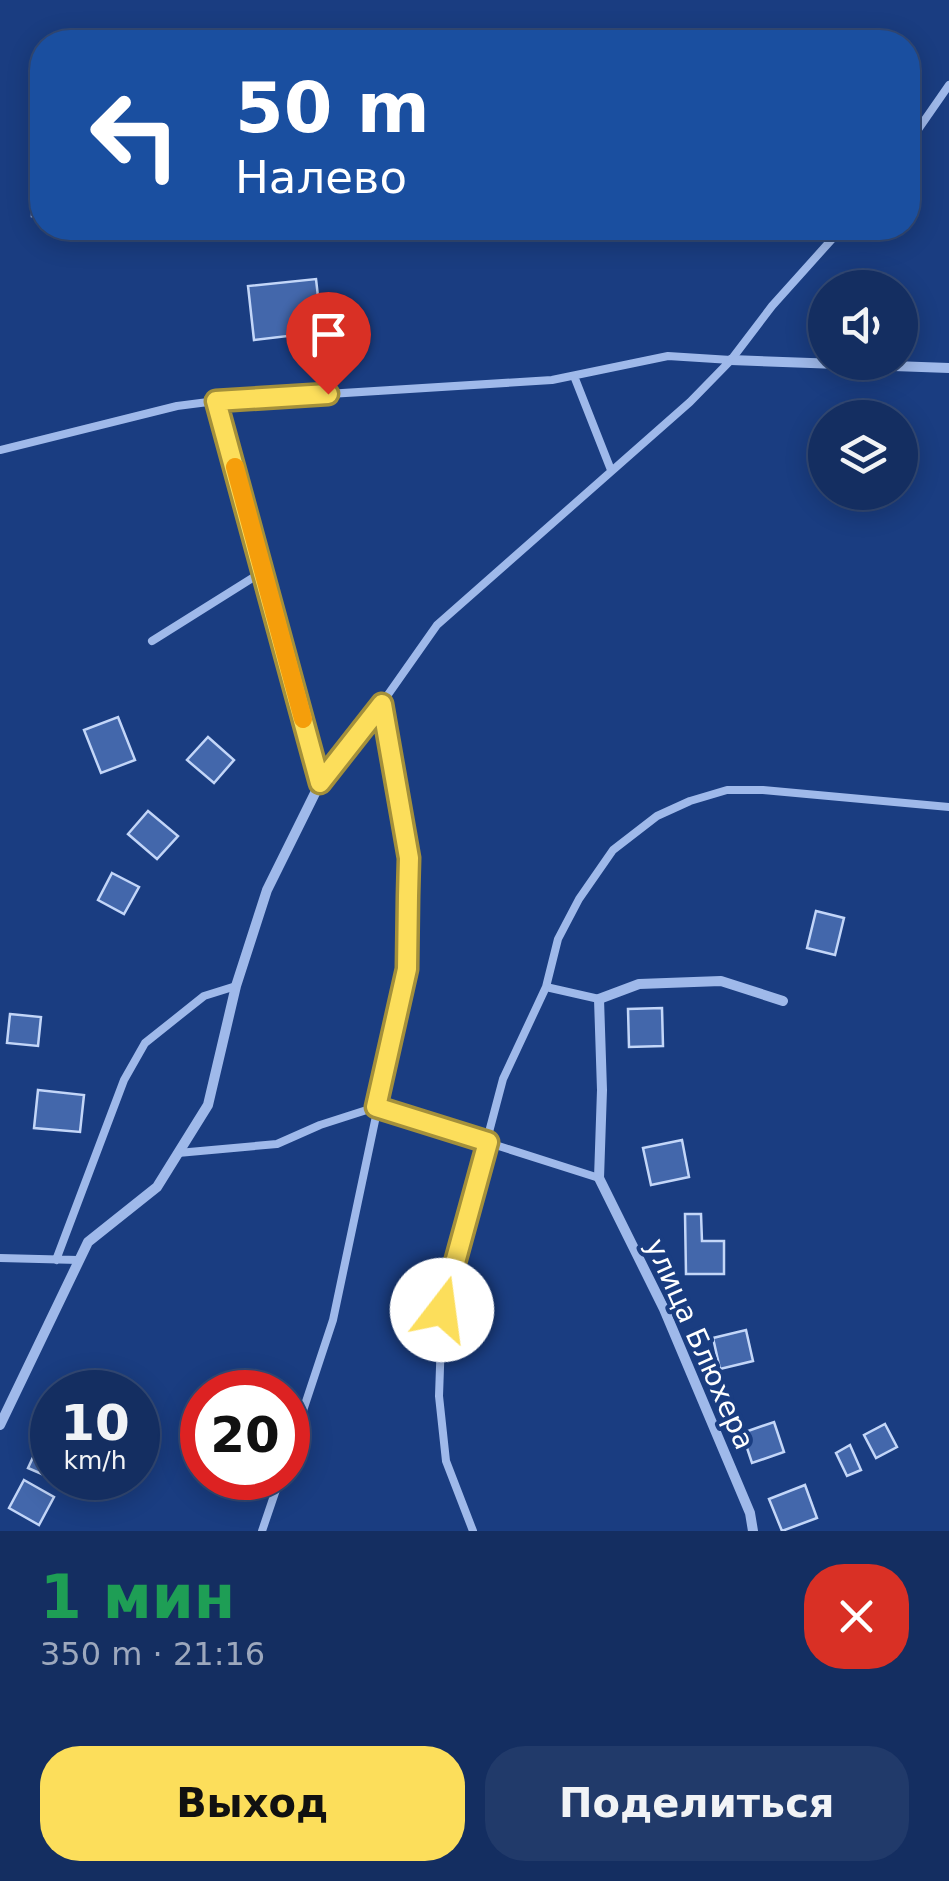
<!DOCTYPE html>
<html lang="ru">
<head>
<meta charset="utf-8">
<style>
  :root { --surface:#142e61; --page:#213a6a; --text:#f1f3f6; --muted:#9da8bd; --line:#334a76; --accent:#fcde5b }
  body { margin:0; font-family:"DejaVu Sans",sans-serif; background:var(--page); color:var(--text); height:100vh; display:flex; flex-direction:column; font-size:38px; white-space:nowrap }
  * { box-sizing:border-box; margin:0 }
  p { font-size:32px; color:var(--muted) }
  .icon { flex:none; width:55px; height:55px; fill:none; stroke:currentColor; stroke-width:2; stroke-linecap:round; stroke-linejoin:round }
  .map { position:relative; height:1531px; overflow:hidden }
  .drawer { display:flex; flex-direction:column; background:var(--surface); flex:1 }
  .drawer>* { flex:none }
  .top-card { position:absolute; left:30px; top:30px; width:890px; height:210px; border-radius:40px; box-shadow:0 5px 25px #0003,0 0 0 2px var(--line); background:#1a4fa0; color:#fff; overflow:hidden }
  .buttons { position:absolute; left:808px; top:270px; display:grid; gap:20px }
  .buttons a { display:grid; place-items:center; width:110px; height:110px; border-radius:50%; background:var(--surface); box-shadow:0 5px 25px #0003,0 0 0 2px var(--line); font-size:50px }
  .speed { position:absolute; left:30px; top:1370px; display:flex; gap:20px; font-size:50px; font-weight:700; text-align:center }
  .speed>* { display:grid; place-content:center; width:130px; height:130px; border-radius:50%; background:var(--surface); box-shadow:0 5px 25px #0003,0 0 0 2px var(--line); line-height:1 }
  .speed small { font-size:25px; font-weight:400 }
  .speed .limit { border:15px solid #d22; background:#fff; color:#111 }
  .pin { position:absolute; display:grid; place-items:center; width:85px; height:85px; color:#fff; margin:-102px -42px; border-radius:50% 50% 50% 0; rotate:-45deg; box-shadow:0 0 10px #0007 }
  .pin .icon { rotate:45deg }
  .me { position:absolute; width:110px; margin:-55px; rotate:15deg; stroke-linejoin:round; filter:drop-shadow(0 0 8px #0008) }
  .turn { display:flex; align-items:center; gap:35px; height:210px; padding:0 40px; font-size:45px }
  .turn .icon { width:130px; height:130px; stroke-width:2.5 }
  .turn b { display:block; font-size:70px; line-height:85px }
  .round { display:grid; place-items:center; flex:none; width:105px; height:105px; border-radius:40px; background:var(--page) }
  .head { display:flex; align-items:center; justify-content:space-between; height:170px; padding:0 40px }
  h1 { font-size:60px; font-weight:800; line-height:75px; color:#1e9e55 }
  .cta { display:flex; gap:20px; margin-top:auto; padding:20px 40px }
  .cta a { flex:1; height:115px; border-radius:40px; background:var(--accent); color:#111; font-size:40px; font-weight:800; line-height:115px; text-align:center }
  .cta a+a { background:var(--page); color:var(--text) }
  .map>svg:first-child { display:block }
</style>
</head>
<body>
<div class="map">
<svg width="949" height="1531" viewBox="0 0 949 1531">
  <rect width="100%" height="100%" fill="#1a3d81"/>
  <path fill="#4367ab" stroke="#c3d6f8" stroke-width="2.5" d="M33 197 42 198V217L32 216Z
    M316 279 322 332 254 340 248 286Z
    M118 717 135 760 101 773 84 730Z
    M208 737 234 760 214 783 187 760Z
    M148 811 178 836 157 859 128 834Z
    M112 873 139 887 124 914 98 900Z
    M816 911 844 918 835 955 807 948Z
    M662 1008 663 1046 629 1047 628 1009Z
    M10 1014 41 1017 38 1046 7 1043Z
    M38 1090 84 1095 80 1132 34 1128Z
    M682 1140 689 1177 651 1185 643 1148Z
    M685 1214H701L702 1241H724V1274H686Z
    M746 1330 753 1361 720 1369 713 1338Z
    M774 1422 784 1452 752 1463 742 1433Z
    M885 1424 897 1447 876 1458 864 1435Z
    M41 1440 52 1446V1478H62L60 1482 28 1468Z
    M850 1445 861 1470 847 1476 836 1453Z
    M24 1480 54 1497 39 1525 9 1508Z
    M805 1485 817 1518 782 1531 769 1499Z"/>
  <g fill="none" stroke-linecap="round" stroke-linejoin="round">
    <path stroke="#9fb9ea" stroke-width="8" d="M908 144 949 85
      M574 376 611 470
      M0 450 177 406 216 401 552 380 668 356 731 360
      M152 641 265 570
      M320 783 349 750 437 625 690 402 731 360 772 306 842 228
      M546 987 599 999
      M178 1153 277 1144 320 1125 376 1107 599 1178
      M0 1258 78 1260
      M56 1260 124 1080 145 1043 204 996 236 986
      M288 1456 333 1320 407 969 409 858 382 704
      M262 1531 280 1478
      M473 1531 446 1461 439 1396 442 1310 503 1079 546 987 558 939 579 899 613 850 657 816 690 801 727 790H763L949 807"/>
    <path stroke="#9fb9ea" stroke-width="10" d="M731 360 949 368
      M0 1425 88 1242 157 1187 208 1105 236 986 267 890 320 783 216 401
      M753 1531 750 1513 664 1309 599 1178 602 1090 599 999 639 984 721 981 783 1001"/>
  </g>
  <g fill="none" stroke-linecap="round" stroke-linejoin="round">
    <defs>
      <path id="route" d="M328 394 216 401 320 783 382 704 409 858 408 896 407 969 376 1107 488 1142 442 1310"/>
    </defs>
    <use href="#route" stroke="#a4903b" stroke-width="25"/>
    <use href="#route" stroke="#fcde5b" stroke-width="18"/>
    <path stroke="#f59e0b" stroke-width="18" d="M235 467 303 719"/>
  </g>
  <g text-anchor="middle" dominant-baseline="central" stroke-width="8" stroke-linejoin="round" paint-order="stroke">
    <g font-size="28" fill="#fff" stroke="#1a3d81">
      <text transform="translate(700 1344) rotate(66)">улица Блюхера</text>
    </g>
  </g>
</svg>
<div class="buttons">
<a><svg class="icon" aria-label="sound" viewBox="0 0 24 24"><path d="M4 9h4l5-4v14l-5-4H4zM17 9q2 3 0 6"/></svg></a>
<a><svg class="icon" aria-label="layers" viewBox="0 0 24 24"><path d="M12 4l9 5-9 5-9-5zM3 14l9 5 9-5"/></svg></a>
</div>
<div class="speed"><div>10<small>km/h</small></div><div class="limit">20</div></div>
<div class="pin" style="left:328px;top:394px;background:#d93025"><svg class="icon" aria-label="arrive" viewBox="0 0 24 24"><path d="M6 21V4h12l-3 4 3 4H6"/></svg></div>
<svg class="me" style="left:442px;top:1310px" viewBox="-20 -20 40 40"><circle r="19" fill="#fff"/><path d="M0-13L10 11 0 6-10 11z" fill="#fcde5b"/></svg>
<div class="top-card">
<div class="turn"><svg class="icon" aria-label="left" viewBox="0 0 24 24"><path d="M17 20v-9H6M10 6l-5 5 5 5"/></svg><div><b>50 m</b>Налево</div></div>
</div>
</div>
<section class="drawer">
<div class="head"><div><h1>1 мин</h1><p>350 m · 21:16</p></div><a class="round" style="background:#d93025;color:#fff"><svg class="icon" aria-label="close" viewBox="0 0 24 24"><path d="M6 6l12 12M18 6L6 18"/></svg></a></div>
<div class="cta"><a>Выход</a><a>Поделиться</a></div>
</section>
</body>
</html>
